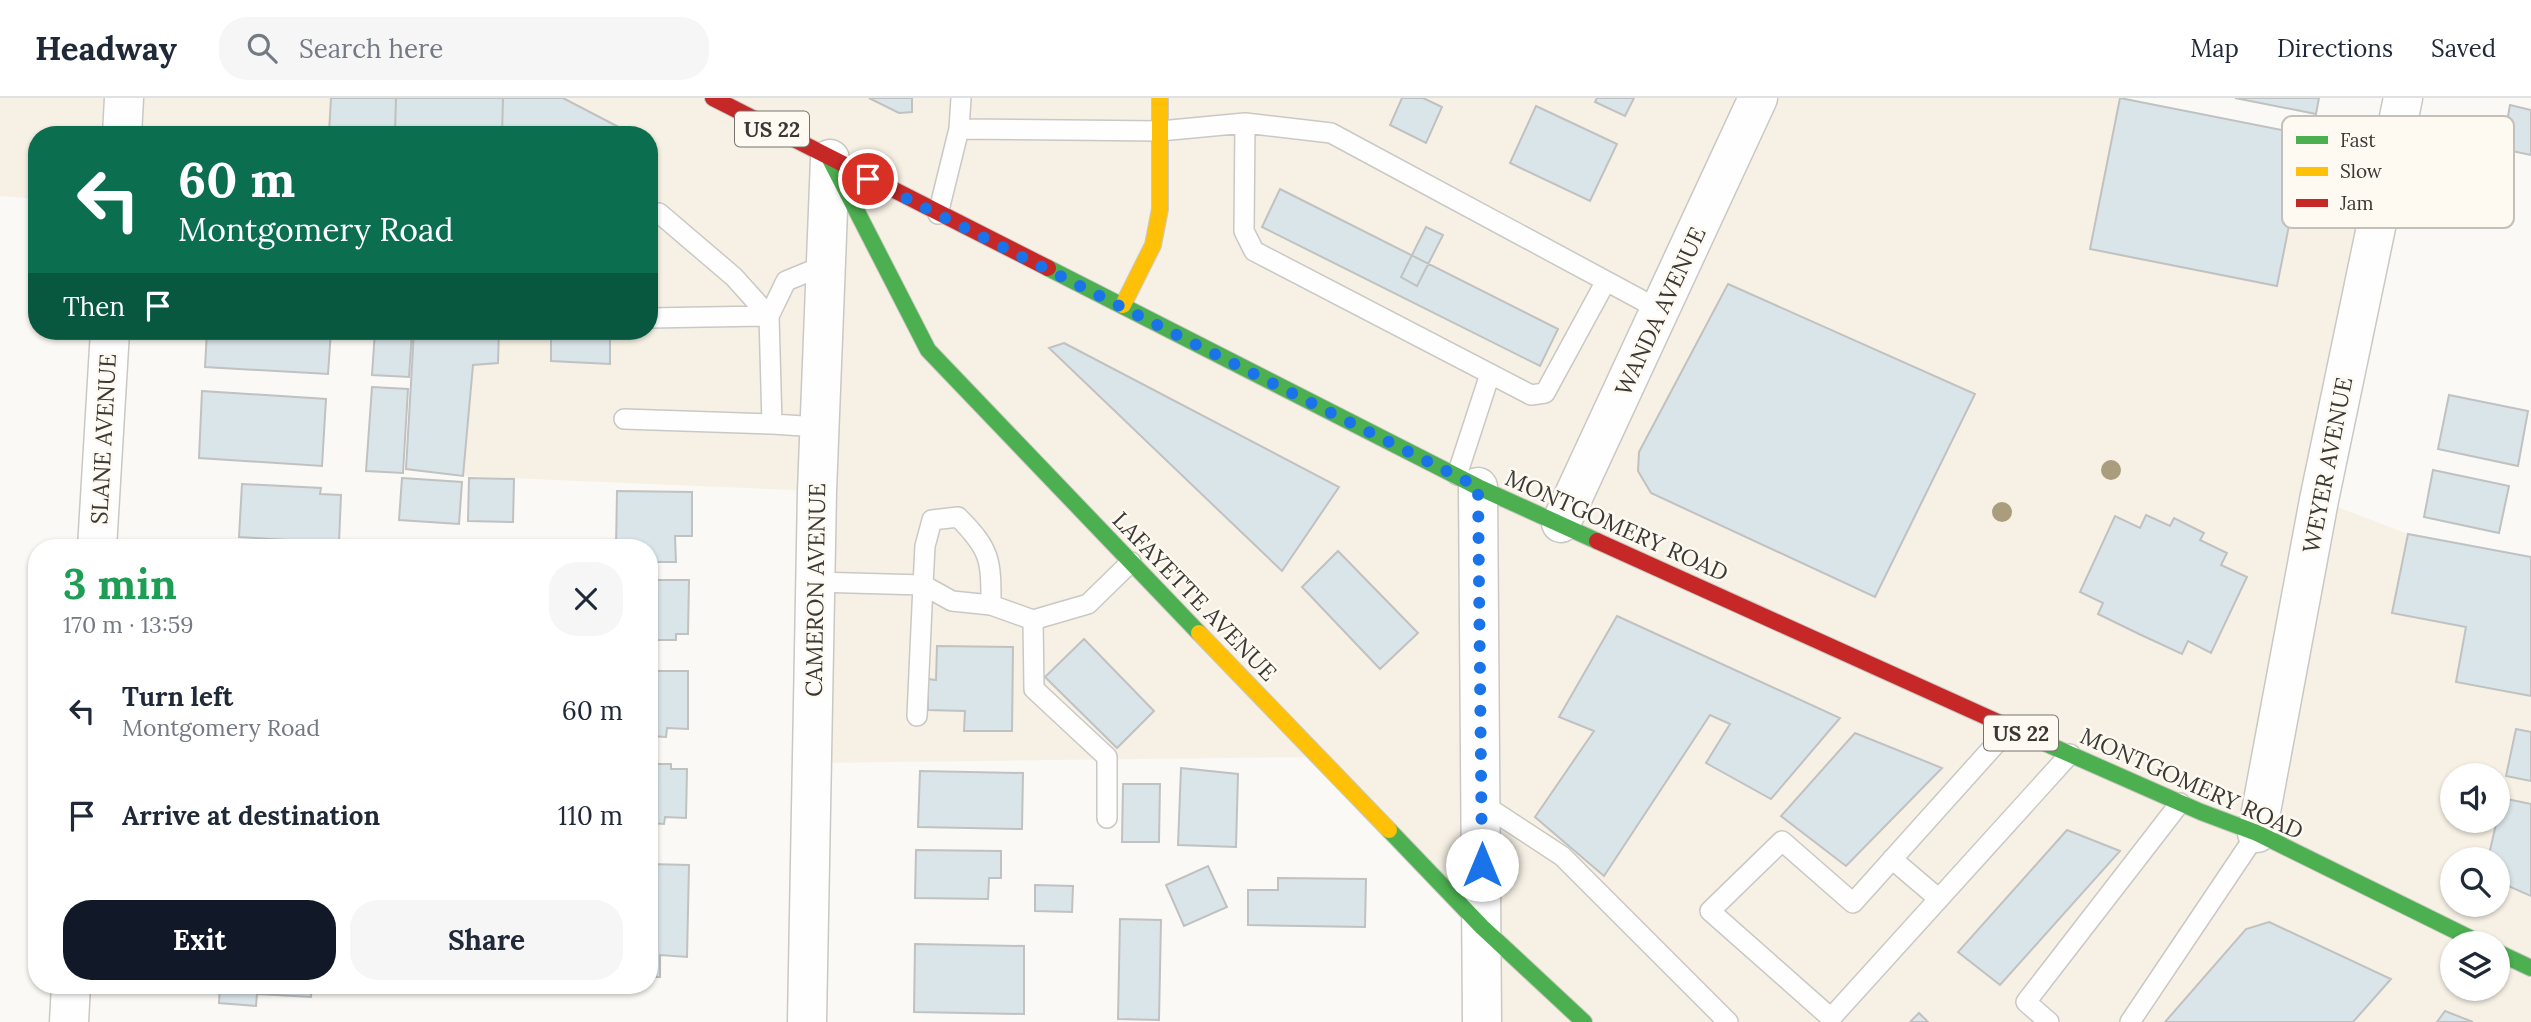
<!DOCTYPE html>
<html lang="en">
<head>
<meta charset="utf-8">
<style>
  :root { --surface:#fff; --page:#f6f6f7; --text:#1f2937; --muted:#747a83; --line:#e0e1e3; --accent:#111827 }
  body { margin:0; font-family:Lora,serif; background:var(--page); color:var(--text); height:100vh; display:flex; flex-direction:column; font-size:26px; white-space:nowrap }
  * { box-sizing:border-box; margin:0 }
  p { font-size:23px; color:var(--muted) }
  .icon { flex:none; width:38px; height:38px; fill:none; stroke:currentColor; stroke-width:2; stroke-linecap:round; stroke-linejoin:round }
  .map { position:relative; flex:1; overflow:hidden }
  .drawer { position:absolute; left:28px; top:441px; width:630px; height:455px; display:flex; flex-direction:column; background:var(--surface); border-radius:28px; box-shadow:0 2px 5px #0004 }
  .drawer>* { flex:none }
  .banner { position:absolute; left:28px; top:28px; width:630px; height:214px; border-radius:28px; box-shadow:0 2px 5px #0004; background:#0b6e4f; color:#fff; overflow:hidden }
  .fabs { position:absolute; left:2440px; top:665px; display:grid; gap:14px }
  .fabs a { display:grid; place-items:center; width:70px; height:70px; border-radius:50%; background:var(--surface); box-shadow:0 2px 5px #0004; font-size:35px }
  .pin { position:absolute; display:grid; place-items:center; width:60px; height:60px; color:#fff; margin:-30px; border:4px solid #fff; border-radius:50%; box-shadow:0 2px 7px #0007 }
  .me { position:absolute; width:77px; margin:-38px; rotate:0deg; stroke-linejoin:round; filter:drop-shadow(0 0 5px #0008) }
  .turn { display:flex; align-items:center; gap:24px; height:147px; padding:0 35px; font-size:32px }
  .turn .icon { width:91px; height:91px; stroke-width:2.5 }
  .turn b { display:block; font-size:49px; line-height:60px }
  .then { display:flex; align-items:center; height:66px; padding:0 35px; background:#0003; gap:14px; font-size:26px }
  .round { display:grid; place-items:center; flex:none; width:74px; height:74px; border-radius:28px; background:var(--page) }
  .summary { display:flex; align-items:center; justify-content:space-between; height:119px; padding:0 35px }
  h1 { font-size:42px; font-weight:700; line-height:52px; color:#1e9e55 }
  .button { display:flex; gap:14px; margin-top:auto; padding:14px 35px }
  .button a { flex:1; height:80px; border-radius:28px; background:var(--accent); color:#fff; font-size:28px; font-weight:700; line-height:80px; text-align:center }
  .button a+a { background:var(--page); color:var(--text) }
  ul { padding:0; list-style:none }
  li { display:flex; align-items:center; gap:21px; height:105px; padding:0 35px }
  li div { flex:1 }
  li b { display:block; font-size:26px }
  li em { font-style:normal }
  header { display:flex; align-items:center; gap:42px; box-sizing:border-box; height:98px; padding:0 35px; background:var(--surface); border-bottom:2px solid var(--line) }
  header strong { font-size:33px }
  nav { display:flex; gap:38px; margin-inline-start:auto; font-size:24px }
  .search { width:490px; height:63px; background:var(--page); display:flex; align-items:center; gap:18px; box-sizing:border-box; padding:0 24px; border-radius:28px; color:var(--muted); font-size:26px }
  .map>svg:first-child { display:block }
</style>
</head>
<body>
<header>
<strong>Headway</strong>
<div class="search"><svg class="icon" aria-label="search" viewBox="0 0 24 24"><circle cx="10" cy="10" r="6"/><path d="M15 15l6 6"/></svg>Search here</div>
<nav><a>Map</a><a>Directions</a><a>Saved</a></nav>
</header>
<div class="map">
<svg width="2531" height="924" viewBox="0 0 2531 924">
  <rect width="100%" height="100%" fill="#fbf9f5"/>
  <path fill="#f7f1e5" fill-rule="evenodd" d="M0 0H2122L2307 37 2393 45 2319 402 2408 436 2531 459V924H1482V829L1319 659 812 665 817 393 463 378 406 371 414 233H649V37H37V101L0 98ZM2452 677H2497V723H2452ZM2452 761H2497V807H2452ZM2452 845H2497V891H2452Z"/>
  <path fill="#dae5e9" stroke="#c0c1c1" stroke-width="2" d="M331 0H396L395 32 329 35Z
    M396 0H503L502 37H395Z
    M503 0H563L634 37H502Z
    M869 0H912V14L899 15Z
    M1402 0H1423L1442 9 1426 45 1390 27Z
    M1597 0H1634L1625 18 1595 4Z
    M2120 0 2307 37 2277 188 2090 151Z
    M2235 0H2319L2316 16Z
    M2510 7 2531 12V57L2502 51Z
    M1536 8 1617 46 1590 103 1510 65Z
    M649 44 653 46 652 102H649Z
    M1280 91 1558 231 1540 268 1262 129Z
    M1426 129 1443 137 1417 188 1401 179Z
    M1728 186 1975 296 1875 499 1651 395 1638 373 1639 354Z
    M207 233H331L328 276 205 269Z
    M375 233H412L409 279 372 277Z
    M414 233H499L498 265 473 267 463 378 406 371Z
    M551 233H610V266L551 263Z
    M1064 245 1339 389 1282 473 1049 250Z
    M372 289 408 291 403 375 366 373Z
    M202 293 326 301 322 368 199 360Z
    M2449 297 2528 313 2518 368 2438 351Z
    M2433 372 2509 388 2499 435 2424 419Z
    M402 380 462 384 459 426 399 422Z
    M469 380 514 381 513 424 468 423Z
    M242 386 321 390 320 396 341 397 339 445 239 439Z
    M617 393 692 394V438H675L676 464H649V450H616Z
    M2146 417 2170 428 2174 420 2204 435 2200 442 2227 455 2221 467 2247 479 2211 555 2188 543 2182 556 2139 536 2098 516 2103 505 2080 494 2115 418 2140 430Z
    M2408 436 2531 459V598L2456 584 2466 529 2392 515Z
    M1338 453 1418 535 1380 571 1302 489Z
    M649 482H689L688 536H676V542H649Z
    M1617 518 1840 620 1771 701 1706 665 1730 626 1710 617 1604 778 1535 719 1594 633 1559 619Z
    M1084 541 1154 613 1117 650 1045 579Z
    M937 548 1013 549 1012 633H964L965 613 928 612V581L936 582Z
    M649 573H688V631L667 630 666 639 649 638Z
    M2516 631 2531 634V683L2506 678Z
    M1855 635 1942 670 1846 768 1781 718Z
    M649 666H671V671H687L686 720 665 719 664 726 649 725Z
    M1181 670 1238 676 1236 749 1178 747Z
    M920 673 1023 675 1022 731 918 729Z
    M1123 686H1160L1159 744H1122Z
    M2502 700 2531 706V798L2497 783V761H2488Z
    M2067 732 2120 753 2000 887 1958 854Z
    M916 752 1001 753V780H989L988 801 915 800Z
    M649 766 689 767 687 859 660 857V879H649Z
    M1208 768 1227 809 1184 828 1166 787Z
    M1278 780 1366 781 1365 829 1248 827V792H1278Z
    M1035 787 1073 788 1072 814 1035 813Z
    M1120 821 1161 822 1159 922 1118 921Z
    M2269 824 2391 881 2353 924H2165L2246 831Z
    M915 846 1024 848V916L914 914Z
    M220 887H312L311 899 257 896 256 908 219 905Z
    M2445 913 2473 924H2437Z
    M1919 915 1928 924H1910Z"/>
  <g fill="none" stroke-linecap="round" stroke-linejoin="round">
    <defs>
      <path id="lane" d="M1245 25 1244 133 1254 153 1531 297 1545 295 1606 183
        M959 31 1160 33 1245 25 1331 35 1660 212
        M938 116 959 31 961 0
        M649 220 769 218 786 183 825 167
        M624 321 772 326 769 218 734 179 659 115
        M772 326 819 329
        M1457 377 1490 276
        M815 484 923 487 925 448 932 422 958 419C991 452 991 462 991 507
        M1033 522 1088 506 1131 464
        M917 618 923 487 952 503 991 507 1033 522 1034 591 1107 659V720
        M2010 630 1853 805 1782 743 1710 813 1831 920 2070 656
        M1481 705 1562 758 1728 924
        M1892 761 1939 801
        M2049 924 2026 904 2180 705
        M2130 924 2257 735"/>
      <path id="street" d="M122 37 124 0
        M1478 389 1482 924
        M1561 425 1758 0
        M97 450 110 233
        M2257 735 2319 402 2403 0
        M69 924 71 887
        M807 924 817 393 830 61"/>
      <path id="fast" d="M830 61 928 252 1199 535
        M1048 170 1478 389 1597 443
        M2022 635 2201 714 2257 735 2480 845
        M1389 732 1482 829 1584 924
        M2497 854 2531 870"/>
      <path id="slow" d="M1123 207 1153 147 1160 111V0
        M1199 535 1389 732"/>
      <path id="jam" d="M713 0 1048 170
        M1597 443 2022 635"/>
    </defs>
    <use href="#lane" stroke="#cac8c4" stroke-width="22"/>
    <use href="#street" stroke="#cac8c4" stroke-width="41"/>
    <use href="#fast" stroke="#cac8c4" stroke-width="18"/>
    <use href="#slow" stroke="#cac8c4" stroke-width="18"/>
    <use href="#jam" stroke="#cac8c4" stroke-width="18"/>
    <use href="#lane" stroke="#fefefe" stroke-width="19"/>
    <use href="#street" stroke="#fefefe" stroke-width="38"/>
    <use href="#fast" stroke="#4caf50" stroke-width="16"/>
    <use href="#slow" stroke="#ffc107" stroke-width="16"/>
    <use href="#jam" stroke="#c62828" stroke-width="16"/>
  </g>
  <g fill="#aa9d7e">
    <circle cx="2111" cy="372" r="10"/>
    <circle cx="2002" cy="414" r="10"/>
  </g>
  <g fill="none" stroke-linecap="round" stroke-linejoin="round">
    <path stroke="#1a73e8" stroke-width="12" stroke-dasharray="0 21.6" d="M868 81 1478 389 1482 767"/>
  </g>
  <g text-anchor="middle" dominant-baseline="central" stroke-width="5" stroke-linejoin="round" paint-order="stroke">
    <g fill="#fefaf2" stroke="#76736e" stroke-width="2">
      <rect x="735" y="13.5" width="74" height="35" rx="5"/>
      <rect x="1984" y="617.5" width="74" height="35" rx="5"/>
    </g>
    <g font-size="21" font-weight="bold" fill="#3b3935">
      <text x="772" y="31">US 22</text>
      <text x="2021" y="635">US 22</text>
    </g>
    <g font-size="23" fill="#3b3935" stroke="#fefaf2">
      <text transform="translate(1660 213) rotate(-65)">WANDA AVENUE</text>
      <text transform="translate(103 341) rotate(-87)">SLANE AVENUE</text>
      <text transform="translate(2327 367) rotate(-79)">WEYER AVENUE</text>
      <text transform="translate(1617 427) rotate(24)">MONTGOMERY ROAD</text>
      <text transform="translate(815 492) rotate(-89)">CAMERON AVENUE</text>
      <text transform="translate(1195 498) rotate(46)">LAFAYETTE AVENUE</text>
      <text transform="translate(2192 685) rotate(24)">MONTGOMERY ROAD</text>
    </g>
  </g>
  <rect x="2282" y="18" width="232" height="112" rx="10" fill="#fefaf2" stroke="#c4c0b9" stroke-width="2"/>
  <rect x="2296" y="38" width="32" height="8" fill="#4caf50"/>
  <rect x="2296" y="69" width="32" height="9" fill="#ffc107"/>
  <rect x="2296" y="101" width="32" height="8" fill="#c62828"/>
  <g font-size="19" fill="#3b3935">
    <text x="2340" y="49">Fast</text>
    <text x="2340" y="80">Slow</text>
    <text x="2340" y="112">Jam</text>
  </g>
</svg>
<div class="fabs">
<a><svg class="icon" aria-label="sound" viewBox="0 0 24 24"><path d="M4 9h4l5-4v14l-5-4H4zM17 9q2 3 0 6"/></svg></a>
<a><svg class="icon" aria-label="search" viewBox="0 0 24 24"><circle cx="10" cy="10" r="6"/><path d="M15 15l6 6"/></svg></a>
<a><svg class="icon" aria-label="layers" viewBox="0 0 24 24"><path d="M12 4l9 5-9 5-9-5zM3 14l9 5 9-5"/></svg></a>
</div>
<div class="pin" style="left:868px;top:81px;background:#d93025"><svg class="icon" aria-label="arrive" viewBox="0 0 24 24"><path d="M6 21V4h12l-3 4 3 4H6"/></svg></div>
<svg class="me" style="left:1482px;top:767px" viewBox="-20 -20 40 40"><circle r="19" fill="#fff"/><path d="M0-13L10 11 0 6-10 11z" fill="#1a73e8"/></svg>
<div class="banner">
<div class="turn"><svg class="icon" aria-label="left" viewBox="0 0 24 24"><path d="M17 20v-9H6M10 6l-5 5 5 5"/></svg><div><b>60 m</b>Montgomery Road</div></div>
<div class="then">Then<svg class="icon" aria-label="arrive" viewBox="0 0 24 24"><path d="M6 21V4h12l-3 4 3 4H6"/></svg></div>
</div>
<section class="drawer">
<div class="summary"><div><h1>3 min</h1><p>170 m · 13:59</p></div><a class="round"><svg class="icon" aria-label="close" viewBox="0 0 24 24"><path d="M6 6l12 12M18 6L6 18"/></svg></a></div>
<ul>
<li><svg class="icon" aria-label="left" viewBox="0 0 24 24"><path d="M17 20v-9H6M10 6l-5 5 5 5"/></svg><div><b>Turn left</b><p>Montgomery Road</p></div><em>60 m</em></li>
<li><svg class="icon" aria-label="arrive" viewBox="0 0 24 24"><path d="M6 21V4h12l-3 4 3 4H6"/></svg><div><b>Arrive at destination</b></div><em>110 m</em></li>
</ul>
<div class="button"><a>Exit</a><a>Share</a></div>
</section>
</div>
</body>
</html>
